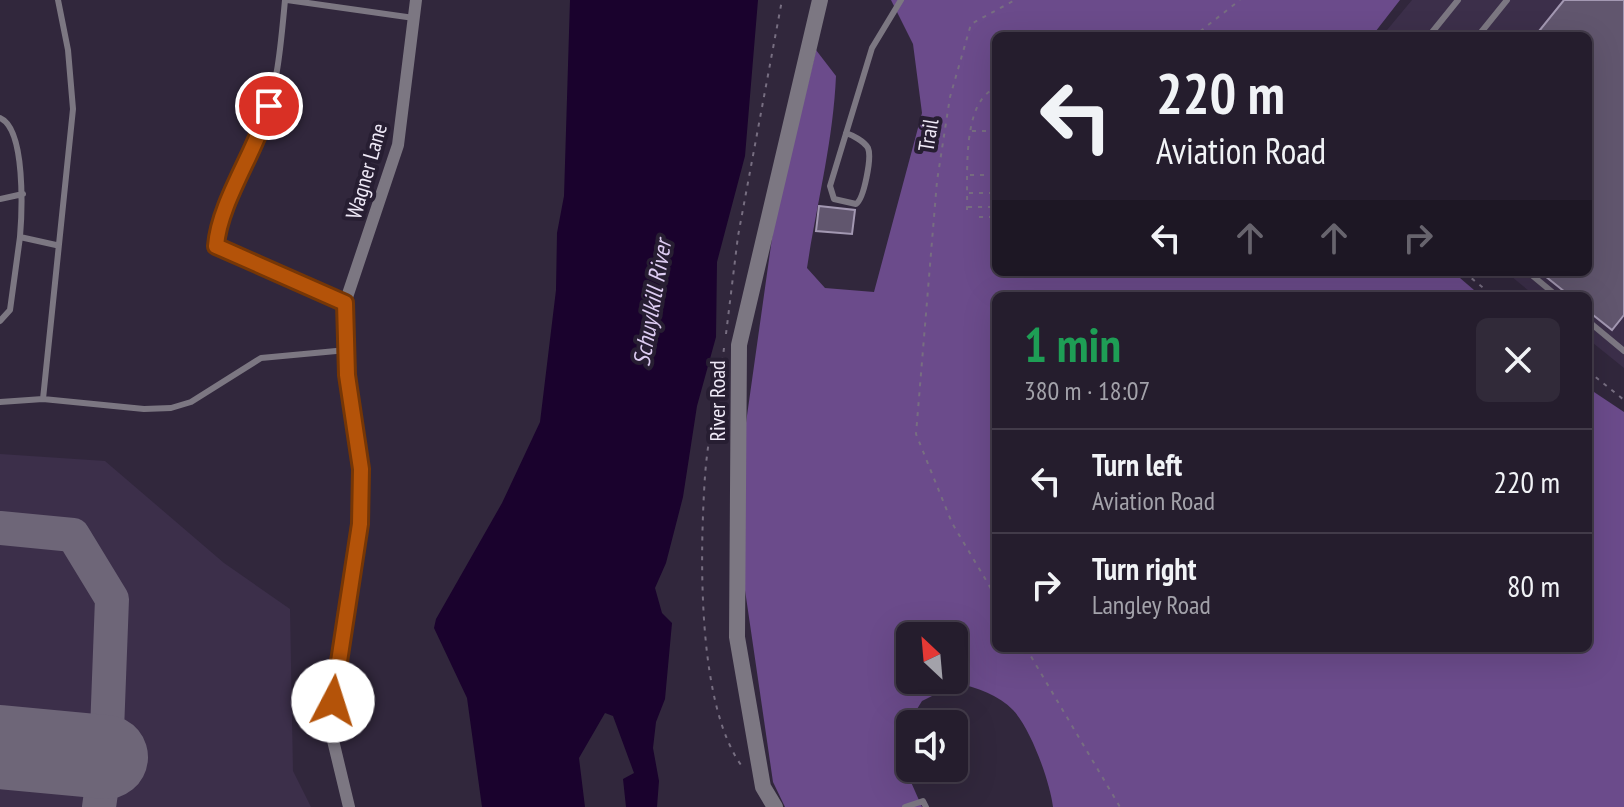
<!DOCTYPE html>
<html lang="en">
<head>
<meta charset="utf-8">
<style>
  :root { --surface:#251d2d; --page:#312a39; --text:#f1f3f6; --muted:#a3a2aa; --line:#423b49 }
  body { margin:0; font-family:"PT Sans Narrow",sans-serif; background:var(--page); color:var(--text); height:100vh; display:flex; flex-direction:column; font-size:30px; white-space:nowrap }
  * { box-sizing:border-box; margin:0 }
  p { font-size:26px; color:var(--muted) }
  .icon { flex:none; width:44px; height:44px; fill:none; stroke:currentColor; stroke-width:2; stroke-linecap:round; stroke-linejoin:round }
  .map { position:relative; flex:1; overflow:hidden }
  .side { position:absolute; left:992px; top:292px; width:600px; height:360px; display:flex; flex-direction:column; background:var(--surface); border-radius:12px; box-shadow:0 8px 32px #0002,0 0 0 2px var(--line) }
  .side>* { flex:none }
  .guide { position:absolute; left:992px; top:32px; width:600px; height:244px; border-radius:12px; box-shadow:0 8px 32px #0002,0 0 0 2px var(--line); background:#251d2d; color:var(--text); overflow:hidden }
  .needle { width:52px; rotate:334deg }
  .tools { position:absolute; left:896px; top:622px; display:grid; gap:16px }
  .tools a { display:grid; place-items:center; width:72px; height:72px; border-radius:12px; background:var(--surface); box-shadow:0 8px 32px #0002,0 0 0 2px var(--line); font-size:40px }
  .pin { position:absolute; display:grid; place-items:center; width:68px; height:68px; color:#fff; margin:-34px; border:4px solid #fff; border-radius:50%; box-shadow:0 2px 8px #0007 }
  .me { position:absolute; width:88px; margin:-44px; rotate:5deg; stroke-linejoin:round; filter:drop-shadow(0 0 6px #0008) }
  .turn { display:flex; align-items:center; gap:28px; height:168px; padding:0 32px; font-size:36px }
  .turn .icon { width:104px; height:104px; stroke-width:2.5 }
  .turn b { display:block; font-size:56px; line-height:68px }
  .lanes { display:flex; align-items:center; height:76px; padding:0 32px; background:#0003; justify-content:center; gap:40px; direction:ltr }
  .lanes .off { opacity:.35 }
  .round { display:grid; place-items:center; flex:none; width:84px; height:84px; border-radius:12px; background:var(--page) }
  .headline { display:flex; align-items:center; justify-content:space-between; height:136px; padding:0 32px }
  h1 { font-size:48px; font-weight:700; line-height:60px; color:#1e9e55 }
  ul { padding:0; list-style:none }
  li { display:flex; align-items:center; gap:24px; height:104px; padding:0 32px; border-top:2px solid var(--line) }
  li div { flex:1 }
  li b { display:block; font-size:30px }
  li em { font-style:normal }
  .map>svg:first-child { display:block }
</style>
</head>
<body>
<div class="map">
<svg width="1624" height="807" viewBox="0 0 1624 807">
  <rect width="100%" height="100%" fill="#31273c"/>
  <path fill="#3c2f4a" d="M1412 0H1624V368L1588 339V296H1535L1506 272H1588V36H1382Z
    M0 454 105 461 224 563 290 609 293 771 311 807H0Z"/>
  <path fill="#6b4b8b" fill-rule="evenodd" d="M891 0H1400L1372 36H996V272H1453L1481 296H996V648H1588V388L1624 412V807H1053C1050 782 1031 729 1013 710 999 695 977 688 958 683L922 701 901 735 907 773 922 807H785L773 782 739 549 743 444 774 224 816 50 836 76C833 143 817 202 807 268L825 288 874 292 922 113 913 44ZM910 636H954V680H910Z"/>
  <path fill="#1a022d" d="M570 0H758L745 156 717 262 716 337 697 406 683 497 666 563 655 588 662 613 672 623 665 699 656 722 653 748 659 781 657 807H626L623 779 634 773 613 716 605 713 579 758 585 807H482L467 698 434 628 436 619 502 503 540 422 556 290 557 233 564 196Z"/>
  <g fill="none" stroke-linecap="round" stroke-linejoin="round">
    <path stroke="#6e6678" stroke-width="34" d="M0 528 73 535 112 599 106 757 99 807"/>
    <path stroke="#6e6678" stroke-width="84" d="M0 747 106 757"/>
  </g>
  <path fill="#61566e" stroke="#a398b2" stroke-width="2" d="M1564 0H1624V315L1612 330 1588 311V296H1570L1540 272H1588V36H1535Z
    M819 206 855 210 852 234 816 231Z"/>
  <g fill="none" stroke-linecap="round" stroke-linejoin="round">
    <path stroke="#776e81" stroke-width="2" stroke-dasharray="4 6" stroke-linecap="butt" d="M1151 36 1198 33 1240 0
      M972 131H996
      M970 175H996
      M969 193H996
      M968 207H996
      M967 210C968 177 961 101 996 88
      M979 217H996
      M1464 272 1493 296
      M726 334 738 236 782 0
      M724 348C719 391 708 433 705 476 700 552 696 708 744 769
      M1588 371 1624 400
      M996 597 952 523 916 434 937 181 950 97 971 24 1015 0
      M1026 648 1120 807"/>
    <path stroke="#7c7782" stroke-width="6" d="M285 0C281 45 277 90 261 133 248 170 219 206 216 246L345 303
      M287 0 414 18
      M1429 36 1458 0
      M1478 36 1507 0
      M0 118C26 129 22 213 20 237
      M846 133C852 135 864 141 868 148 872 157 864 199 856 204L834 199 830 186 872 48 901 0
      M0 199 23 194
      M1528 272 1557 296
      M0 321 10 310 20 237 56 245
      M1588 321 1624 351
      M43 399 73 109 68 50 58 0
      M0 402 43 399 144 409 171 408 191 402 261 358 347 350
      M905 807 923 801 926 807"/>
    <path stroke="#7c7782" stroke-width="12" d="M349 807 331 732 335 671 360 524 361 469 347 375 345 303 398 145 416 0"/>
    <path stroke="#7c7782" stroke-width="16" d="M775 807 763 787 737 637 739 345 820 0"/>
  </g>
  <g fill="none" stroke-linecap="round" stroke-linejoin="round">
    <defs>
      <path id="route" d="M269 106C256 151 219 203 216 246L345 303 347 375 361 469 360 524 333 701"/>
    </defs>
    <use href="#route" stroke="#753606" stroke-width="20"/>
    <use href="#route" stroke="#b45309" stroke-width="14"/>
  </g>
  <g text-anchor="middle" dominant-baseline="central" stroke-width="8" stroke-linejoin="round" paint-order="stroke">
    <g font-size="22" fill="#efe9f7" stroke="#271e32">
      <text transform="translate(928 135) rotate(-81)">Trail</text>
      <text transform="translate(366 171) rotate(-74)">Wagner Lane</text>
      <text transform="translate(717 401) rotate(-90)">River Road</text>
    </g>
    <g font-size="24" font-style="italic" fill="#ddccf2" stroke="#271e32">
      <text transform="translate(652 303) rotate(-80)">Schuylkill River</text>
    </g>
  </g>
</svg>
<div class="tools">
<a><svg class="needle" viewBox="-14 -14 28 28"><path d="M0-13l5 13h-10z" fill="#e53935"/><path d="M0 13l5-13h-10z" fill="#a3a2aa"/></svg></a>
<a><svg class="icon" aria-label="sound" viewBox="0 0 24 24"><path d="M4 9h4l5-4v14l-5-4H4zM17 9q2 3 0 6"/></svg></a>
</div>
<div class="pin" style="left:269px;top:106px;background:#d93025"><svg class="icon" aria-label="arrive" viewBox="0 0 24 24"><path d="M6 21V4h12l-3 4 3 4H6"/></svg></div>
<svg class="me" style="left:333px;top:701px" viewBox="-20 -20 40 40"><circle r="19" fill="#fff"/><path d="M0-13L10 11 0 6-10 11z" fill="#b45309"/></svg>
<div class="guide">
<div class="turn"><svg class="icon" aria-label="left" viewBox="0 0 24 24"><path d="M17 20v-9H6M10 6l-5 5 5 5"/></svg><div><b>220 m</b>Aviation Road</div></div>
<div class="lanes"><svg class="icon" aria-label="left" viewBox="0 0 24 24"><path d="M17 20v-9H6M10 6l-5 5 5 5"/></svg><svg class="icon off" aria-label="ahead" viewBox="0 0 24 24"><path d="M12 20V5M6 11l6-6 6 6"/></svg><svg class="icon off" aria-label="ahead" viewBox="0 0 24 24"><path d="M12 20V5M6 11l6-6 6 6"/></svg><svg class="icon off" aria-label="right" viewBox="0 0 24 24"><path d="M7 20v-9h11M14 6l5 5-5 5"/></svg></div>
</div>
<section class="side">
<div class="headline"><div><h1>1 min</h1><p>380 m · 18:07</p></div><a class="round"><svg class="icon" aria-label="close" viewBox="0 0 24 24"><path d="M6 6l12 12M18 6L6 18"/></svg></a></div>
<ul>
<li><svg class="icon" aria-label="left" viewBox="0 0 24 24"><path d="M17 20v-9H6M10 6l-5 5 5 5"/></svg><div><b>Turn left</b><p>Aviation Road</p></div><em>220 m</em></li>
<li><svg class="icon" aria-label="right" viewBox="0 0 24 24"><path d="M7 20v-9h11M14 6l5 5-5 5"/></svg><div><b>Turn right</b><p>Langley Road</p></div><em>80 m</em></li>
</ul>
</section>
</div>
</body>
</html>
